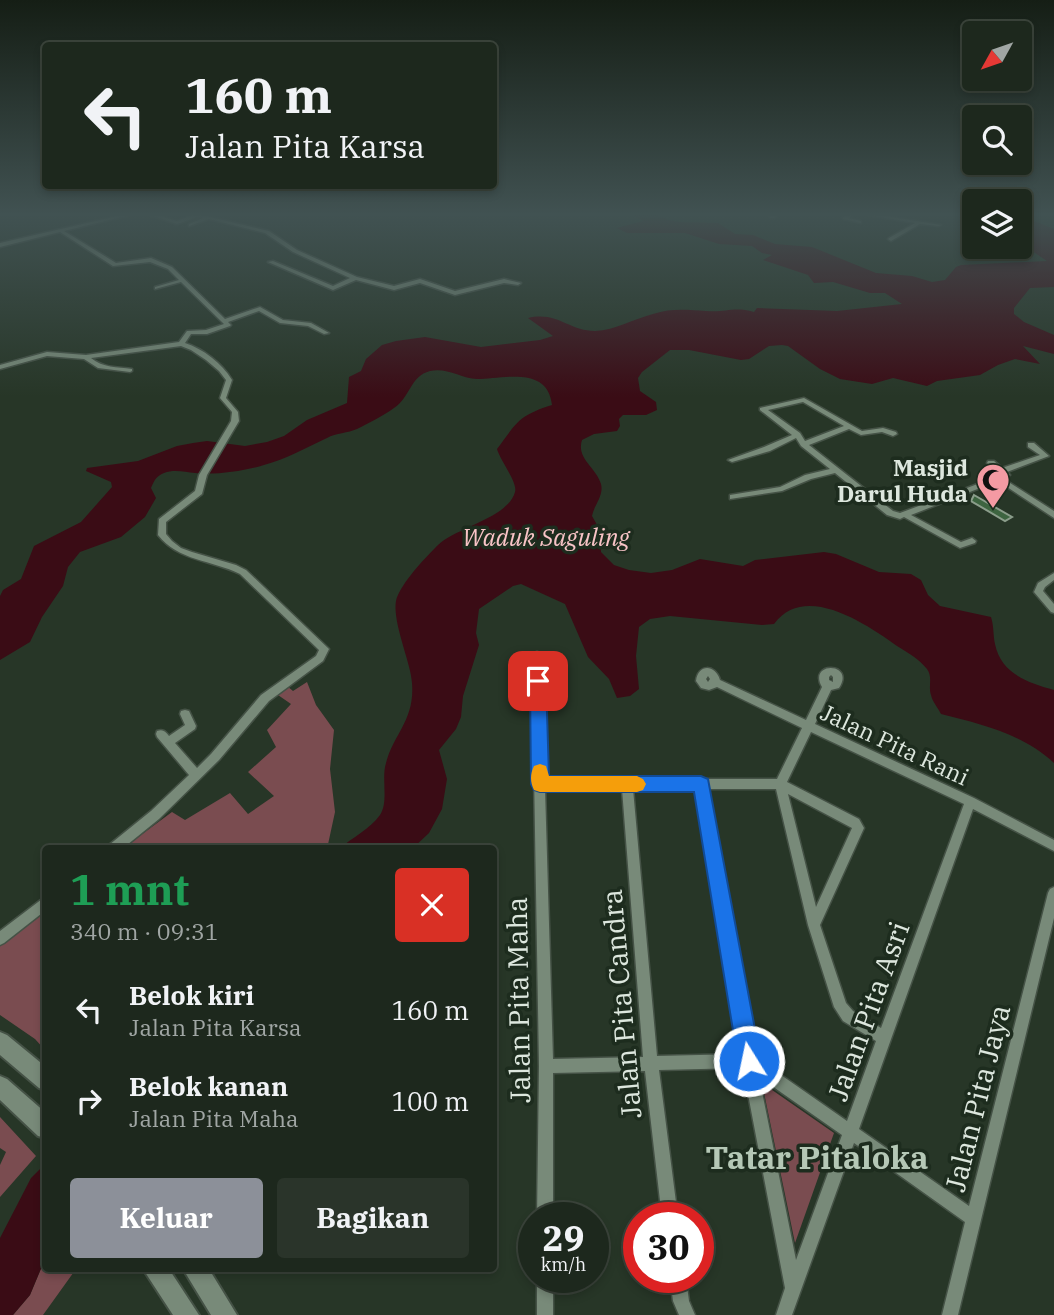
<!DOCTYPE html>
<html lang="id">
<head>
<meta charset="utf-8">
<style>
  :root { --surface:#1d281d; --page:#2a342a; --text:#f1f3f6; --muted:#a0a6a4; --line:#3b443b; --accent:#8c9099 }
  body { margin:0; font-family:"IBM Plex Serif",serif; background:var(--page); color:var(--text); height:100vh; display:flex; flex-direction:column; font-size:26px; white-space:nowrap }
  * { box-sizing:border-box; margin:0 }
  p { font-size:23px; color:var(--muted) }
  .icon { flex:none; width:38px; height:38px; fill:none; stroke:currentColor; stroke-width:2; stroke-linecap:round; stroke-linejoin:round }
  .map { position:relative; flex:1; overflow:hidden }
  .sheet { position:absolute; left:42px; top:845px; width:455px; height:427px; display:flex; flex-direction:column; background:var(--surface); border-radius:7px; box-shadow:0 4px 10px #0003,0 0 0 2px var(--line) }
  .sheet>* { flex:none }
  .top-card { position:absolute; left:42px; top:42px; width:455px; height:147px; border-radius:7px; box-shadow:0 4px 10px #0003,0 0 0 2px var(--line); background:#1d281d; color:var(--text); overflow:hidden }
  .needle { width:46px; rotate:230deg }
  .buttons { position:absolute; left:962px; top:21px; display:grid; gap:14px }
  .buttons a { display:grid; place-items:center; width:70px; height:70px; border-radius:7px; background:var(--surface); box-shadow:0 4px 10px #0003,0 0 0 2px var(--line); font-size:35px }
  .speed { position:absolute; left:518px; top:1202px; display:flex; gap:14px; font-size:35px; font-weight:700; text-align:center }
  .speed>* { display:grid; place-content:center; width:91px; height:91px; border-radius:50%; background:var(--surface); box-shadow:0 4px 10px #0003,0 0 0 2px var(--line); line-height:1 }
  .speed small { font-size:18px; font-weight:400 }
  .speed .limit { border:10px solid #d22; background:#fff; color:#111 }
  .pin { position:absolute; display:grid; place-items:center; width:60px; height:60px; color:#fff; margin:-30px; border-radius:14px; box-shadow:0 4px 10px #0006 }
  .me { position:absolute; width:77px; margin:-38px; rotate:350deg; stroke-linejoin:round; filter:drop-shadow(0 0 5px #0008) }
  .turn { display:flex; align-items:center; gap:24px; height:147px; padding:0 28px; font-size:32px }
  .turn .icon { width:91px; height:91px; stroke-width:2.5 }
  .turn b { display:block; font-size:49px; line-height:60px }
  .round { display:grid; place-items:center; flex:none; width:74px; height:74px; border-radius:7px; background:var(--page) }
  .head { display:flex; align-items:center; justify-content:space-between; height:119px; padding:0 28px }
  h1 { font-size:42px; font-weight:700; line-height:52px; color:#1e9e55 }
  .primary-button { display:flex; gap:14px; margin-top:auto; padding:14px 28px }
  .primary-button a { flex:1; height:80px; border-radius:7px; background:var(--accent); color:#fff; font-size:28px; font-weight:700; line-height:80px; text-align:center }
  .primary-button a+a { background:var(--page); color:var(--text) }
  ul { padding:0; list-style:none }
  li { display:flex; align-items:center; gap:21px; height:91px; padding:0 28px }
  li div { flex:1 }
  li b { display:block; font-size:26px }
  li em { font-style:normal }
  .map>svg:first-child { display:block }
</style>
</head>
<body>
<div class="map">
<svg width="1054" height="1315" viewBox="0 0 1054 1315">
  <rect width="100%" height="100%" fill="#273627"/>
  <path fill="#7a4c50" d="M307 682 316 705 334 730 330 769 335 812 327 849H122L172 812 185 820 230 793 248 814 274 796 248 772 276 747 267 730 291 704 278 695 287 686 293 691Z
    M45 908V1050L35 1039 0 1015V943Z
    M762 1083 834 1133 795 1243Z
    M0 1117 36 1156 0 1197V1165L6 1152 0 1148Z
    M45 1259 46 1269H76L43 1315H13L30 1295Z"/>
  <path fill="#3a0c15" d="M630 213H655L668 220 680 222 718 223 735 234 753 235 775 244 812 247 876 273 912 276 932 282 945 280 956 267 961 265 1047 261 1032 251 1028 241 1020 233V215L1054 229V287L1030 288 1014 308V314L1024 322 1054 335V354L1023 346 1040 364 1015 359 998 365 980 375 937 381 927 386 893 378 872 384 840 379 820 369 788 346 782 345 769 346 749 359 741 360 689 350H670L642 372 638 378 640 391 656 402 657 410 646 415H623L619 419 620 426 617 431 594 434 582 440C576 459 596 467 601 484 604 496 594 505 592 516L600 530 601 552 614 565 629 570 651 573 672 570 700 559 743 566 755 560 824 552 836 554 879 572 911 574 921 580 928 595 940 606 991 617C994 626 993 635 995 644 1001 674 1029 683 1054 690V763C1023 734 981 724 941 714 938 708 932 701 931 695 928 686 933 677 927 669 918 658 908 653 897 646 866 624 805 582 774 624L762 625 670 616 650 619 639 627 636 656 639 689 630 696 617 698 609 679 588 657 565 604 521 584 513 586 479 609 476 633 479 645 463 696 461 717 456 729 439 750 447 779 442 809 429 833 412 849H339C353 837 370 829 380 815 389 801 381 779 386 763 394 733 415 720 412 683 411 661 388 613 398 595 406 578 425 558 438 545 457 527 508 518 515 492 518 483 500 460 497 449 517 423 517 416 552 405 548 365 502 379 477 379 461 378 446 367 430 371 410 376 410 398 394 408 383 416 369 423 357 429 348 433 336 433 327 438 306 448 286 459 264 465 244 471 216 475 195 473 185 472 174 469 164 473 156 476 154 481 151 488L156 498 145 517 121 537 80 552 68 567 63 586 42 617 30 642 0 660V596L3 590 21 579 34 546 81 522 112 487 111 482 86 471 87 468 138 461 177 446 193 443 207 441 245 446 267 442 284 436 307 420 347 403 349 377 361 371 366 359 382 345 396 341 425 337 481 347 540 340 553 336 528 318C557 311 569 331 595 331 616 330 633 319 653 314 672 308 687 310 706 311 726 313 733 306 754 312L757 308 837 311 902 304 885 293H870L833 282 814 283 808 275 763 260 772 255 762 253 752 246 719 244 685 233H627L617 228 643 221Z
    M45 1164V1259L30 1295 13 1315H0V1238L31 1178Z"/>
  <path fill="#3d6440" stroke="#8b9d8b" stroke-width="2" d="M974 495 1012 517 1005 521 971 501Z"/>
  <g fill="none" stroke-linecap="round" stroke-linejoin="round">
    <defs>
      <path id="minor" d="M130 213H138L64 231 116 263 151 258 172 267 225 319 260 307 283 320 311 323 329 333 324 334 308 326 280 323 259 311 228 322 231 325 230 326 207 334H191L185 343C203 349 222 363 232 380L226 398 238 412 239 421 207 475 202 494 166 522V534L172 541 181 548 192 552 236 565 246 570 329 649 323 661 269 701 219 760 159 819 122 849H107L109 845 151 811 189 775 157 737 156 734 157 731C163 729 165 731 169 736L185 725 180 714 181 711 185 710 189 711 196 726 195 729 175 743 197 768 211 754 261 695 316 656 319 650 240 574C212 560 178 561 158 535L159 519 195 491 199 475 231 421 232 412 220 398 226 380 219 371 206 360 191 350 181 346 91 358C103 368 117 367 132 369V371L130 372 98 368 84 359 47 356 0 369V365L47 352 86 355 179 342 187 331 206 330 224 324 181 282 155 289V287L179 280 168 269 150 262 113 266 60 232 0 247V243Z
        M144 213H151L177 221 192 215 186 213H194L269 231 297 250 357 277 394 286 420 279 455 291 504 279 521 283 518 285 504 283 455 295 420 283 394 290 356 280 333 290 268 262 273 261 333 286 350 278 293 252 265 233 209 219 189 226V224L203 218 197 217 177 224Z
        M774 213H779L774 218H770V216Z
        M849 213H854L849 218 861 221V223L843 219V217Z
        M856 213H868L941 225 939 226 920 224 891 241 888 239 889 238 915 223Z
        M804 398 862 431 883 428 896 432 897 434 893 436 882 432 861 435 849 429 809 445 893 511 900 513 999 476 1054 511V518L998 481 911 515 961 542 972 538 976 541 975 543 960 548 904 517 900 519 887 515 835 473 811 479 782 491 730 499V495L780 487 805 475 830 469 801 446 796 438 770 451 732 462 728 460 764 447 792 435 760 410V408ZM803 402 844 426 805 441 800 433 768 410Z
        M1028 443H1034L1049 456 1007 472 1010 475 1006 477 987 463 988 461H994L1002 468 1040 455 1028 447Z
        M1054 573V580L1045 587 1043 591 1054 604V613L1051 612 1034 592 1038 583Z
        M537 652 540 653 542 656 545 779H777L802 728 717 687 709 690 701 688 696 681C698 664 715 664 720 680L806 720 822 687C807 661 856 662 839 688L831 690 815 724 974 798 1054 840V851L973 809 859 1129 969 1206 1048 893 1050 889 1054 887V918L958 1315H942L965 1222 854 1143 792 1315H776L785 1288 743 1068 659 1070 678 1218H662L645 1071 553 1073V1218H537L539 1066 532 656 534 653ZM831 675 833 677V682L829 680V677ZM708 676 710 679 708 682 706 679ZM811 732 964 804 881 1028 853 1011 846 1003 820 925 864 828 859 819 787 782ZM545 789H622L643 1057 553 1059ZM633 789H696L741 1054 657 1056ZM707 789H776L808 925 834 1007 843 1021 876 1041 847 1121 755 1057ZM788 794 852 828 816 907ZM759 1077 842 1135 796 1260Z
        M46 896V910L4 943 0 945V931Z
        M537 1278H553V1315H537Z
        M670 1278H686L689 1301 695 1315H679L673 1301Z"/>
      <path id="secondary" d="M0 1032 7 1035 46 1067V1091L39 1088 0 1055Z
        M0 1076 7 1079 46 1113V1138L38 1136 0 1100Z
        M143 1269H169L199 1315H173Z
        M183 1269H209L237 1315H211Z"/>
    </defs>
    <use href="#minor" stroke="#455246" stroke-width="3"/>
    <use href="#secondary" stroke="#455246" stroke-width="4"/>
    <use href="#minor" fill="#788a79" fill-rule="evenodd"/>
    <use href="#secondary" fill="#788a79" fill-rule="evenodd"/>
  </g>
  <linearGradient id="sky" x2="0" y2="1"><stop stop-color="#151e15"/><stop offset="0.54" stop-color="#415252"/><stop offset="1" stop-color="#415252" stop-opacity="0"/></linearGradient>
  <rect width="1054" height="397" fill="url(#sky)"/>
  <path fill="#1a73e8" stroke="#114b97" stroke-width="2" d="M538 675 546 681 549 776H701L708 779 761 1061 757 1069 749 1072 741 1069 738 1061 694 792H540L534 790 531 784 530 681Z"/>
  <path fill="#f59e0b" d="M540 764 546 766 549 776H637L643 779 646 784 643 790 637 792H540L534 790C530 782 530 774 534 766Z"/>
  <defs>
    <symbol id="mosque-pin" viewBox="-11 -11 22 30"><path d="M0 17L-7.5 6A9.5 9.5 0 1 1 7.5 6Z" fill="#f49aa3" stroke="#1d2c1e"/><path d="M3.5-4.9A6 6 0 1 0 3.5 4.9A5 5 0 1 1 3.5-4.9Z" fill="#111"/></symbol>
  </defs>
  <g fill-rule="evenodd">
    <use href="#mosque-pin" x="974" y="461" width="38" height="52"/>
  </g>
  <g text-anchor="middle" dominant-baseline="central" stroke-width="7" stroke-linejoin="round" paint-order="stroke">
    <g font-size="23" font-weight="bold" fill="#dde7de" stroke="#1d2c1e" text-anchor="end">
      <text x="968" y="467">Masjid<tspan x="968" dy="26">Darul Huda</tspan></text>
    </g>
    <g font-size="23" fill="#dde7de" stroke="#1d2c1e">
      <text transform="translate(895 744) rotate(25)">Jalan Pita Rani</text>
    </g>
    <g font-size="24" font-style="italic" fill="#f9c4c7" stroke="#1d2c1e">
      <text x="546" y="537">Waduk Saguling</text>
    </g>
    <g font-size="28" fill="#dde7de" stroke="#1d2c1e">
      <text transform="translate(518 1000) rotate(-91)">Jalan Pita Maha</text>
      <text transform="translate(621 1004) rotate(-95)">Jalan Pita Candra</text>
      <text transform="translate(868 1011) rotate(-70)">Jalan Pita Asri</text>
      <text transform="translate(977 1098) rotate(-76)">Jalan Pita Jaya</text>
    </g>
    <g font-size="32" font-weight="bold" fill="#b5c8b6" stroke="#1d2c1e">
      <text x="817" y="1157">Tatar Pitaloka</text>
    </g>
  </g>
</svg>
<div class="buttons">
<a><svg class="needle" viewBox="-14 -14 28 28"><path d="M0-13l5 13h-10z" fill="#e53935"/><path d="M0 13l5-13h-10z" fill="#a0a6a4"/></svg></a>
<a><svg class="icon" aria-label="search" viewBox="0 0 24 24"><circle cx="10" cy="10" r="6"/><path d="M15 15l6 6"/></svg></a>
<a><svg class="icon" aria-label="layers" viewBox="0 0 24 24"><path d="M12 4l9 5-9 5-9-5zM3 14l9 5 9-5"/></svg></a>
</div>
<div class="speed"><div>29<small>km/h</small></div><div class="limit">30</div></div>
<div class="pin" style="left:538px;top:681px;background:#d93025"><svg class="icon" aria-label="arrive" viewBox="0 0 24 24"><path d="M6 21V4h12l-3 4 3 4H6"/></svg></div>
<svg class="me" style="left:749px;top:1061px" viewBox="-20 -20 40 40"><circle r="17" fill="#1a73e8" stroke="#fff" stroke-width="3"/><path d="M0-11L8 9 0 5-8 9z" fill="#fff"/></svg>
<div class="top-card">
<div class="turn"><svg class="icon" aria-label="left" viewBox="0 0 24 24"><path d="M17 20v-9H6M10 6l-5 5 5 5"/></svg><div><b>160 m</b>Jalan Pita Karsa</div></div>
</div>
<section class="sheet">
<div class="head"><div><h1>1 mnt</h1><p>340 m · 09:31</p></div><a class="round" style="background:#d93025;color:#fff"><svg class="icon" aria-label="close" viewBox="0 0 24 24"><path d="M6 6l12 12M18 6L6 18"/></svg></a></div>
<ul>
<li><svg class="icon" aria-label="left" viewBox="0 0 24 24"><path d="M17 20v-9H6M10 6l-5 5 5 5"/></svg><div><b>Belok kiri</b><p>Jalan Pita Karsa</p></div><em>160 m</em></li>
<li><svg class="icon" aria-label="right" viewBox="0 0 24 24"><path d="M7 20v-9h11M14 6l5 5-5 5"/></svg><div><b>Belok kanan</b><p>Jalan Pita Maha</p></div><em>100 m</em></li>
</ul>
<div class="primary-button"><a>Keluar</a><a>Bagikan</a></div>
</section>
</div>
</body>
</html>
